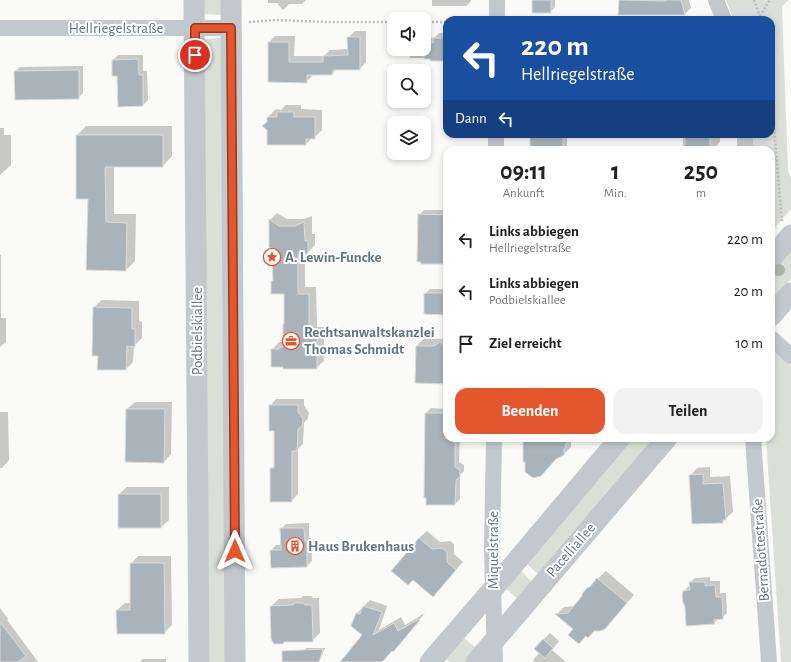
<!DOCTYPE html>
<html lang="de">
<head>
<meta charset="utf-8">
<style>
  :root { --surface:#fff; --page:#f2f2f2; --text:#202124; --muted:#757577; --accent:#e4572e }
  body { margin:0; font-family:"Alegreya Sans",sans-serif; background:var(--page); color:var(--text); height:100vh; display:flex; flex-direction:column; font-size:15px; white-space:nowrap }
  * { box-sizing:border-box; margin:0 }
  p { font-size:13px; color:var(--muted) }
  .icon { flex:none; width:22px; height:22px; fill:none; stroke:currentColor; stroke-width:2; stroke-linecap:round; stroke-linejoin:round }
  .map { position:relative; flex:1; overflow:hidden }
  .drawer { position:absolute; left:443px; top:146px; width:332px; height:296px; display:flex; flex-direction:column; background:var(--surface); border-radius:12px; box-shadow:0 2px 6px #0003 }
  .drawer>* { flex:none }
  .guide { position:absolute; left:443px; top:16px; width:332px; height:122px; border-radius:12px; box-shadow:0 2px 6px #0003; background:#1a4fa0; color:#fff; overflow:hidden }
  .tools { position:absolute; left:387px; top:12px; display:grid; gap:8px }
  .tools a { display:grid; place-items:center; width:44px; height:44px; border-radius:8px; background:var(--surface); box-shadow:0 2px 6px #0003; font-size:20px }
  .pin { position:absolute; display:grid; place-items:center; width:34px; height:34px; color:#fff; margin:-17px; border:2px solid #fff; border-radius:50%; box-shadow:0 1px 4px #0007 }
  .me { position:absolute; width:44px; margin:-22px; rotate:0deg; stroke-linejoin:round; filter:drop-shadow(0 0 3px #0008) }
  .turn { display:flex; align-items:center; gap:14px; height:84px; padding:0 12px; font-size:18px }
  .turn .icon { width:52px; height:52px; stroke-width:2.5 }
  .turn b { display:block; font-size:28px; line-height:34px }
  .then { display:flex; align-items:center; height:38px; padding:0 12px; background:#0003; gap:8px; font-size:15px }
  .eta { display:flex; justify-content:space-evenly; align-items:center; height:68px; text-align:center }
  .eta b { font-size:24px; font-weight:700; line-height:28px }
  .primary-button { display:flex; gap:8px; margin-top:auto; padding:8px 12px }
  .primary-button a { flex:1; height:46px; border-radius:12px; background:var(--accent); color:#fff; font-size:16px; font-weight:700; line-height:46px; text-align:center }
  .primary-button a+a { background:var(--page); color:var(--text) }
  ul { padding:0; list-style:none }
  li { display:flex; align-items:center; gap:12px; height:52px; padding:0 12px }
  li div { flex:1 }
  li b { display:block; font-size:15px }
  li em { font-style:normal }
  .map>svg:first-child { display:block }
</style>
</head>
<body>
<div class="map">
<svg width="791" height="662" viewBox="0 0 791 662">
  <rect width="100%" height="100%" fill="#fafaf8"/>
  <path fill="#dadfd7" d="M203 0H221L222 15 203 14Z
    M726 0H789L782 6 788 171 791 177V209L771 232V150H753V134H771V20H734Z
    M221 38 226 662H209L203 39Z
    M791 249V279L774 299 771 297V273Z
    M771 349 791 366V662H781L766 438H771Z
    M631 438H657L540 576 525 562Z
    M519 569 533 583 518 599 506 589Z
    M463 637 476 648 467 662H450L444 658Z"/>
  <path fill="#0003" d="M268 0H306L302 4H289L283 10 277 3H268Z
    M432 0H471V1L466 6H432Z
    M533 0H555V7L550 12Z
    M620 0H689L691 8 685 14H619Z
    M355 31H366V62L360 69H337L332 74H313V75L306 82 269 42 275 36H295L294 56H324L330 50 349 49 348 38Z
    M439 33H447V60L431 58H410V49H424V38H434Z
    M118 55H143V71H147L148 100 143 105 118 75 113 60Z
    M83 66V93L78 98 15 72 20 67Z
    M286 105H301V109L322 110V130L314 138H312L306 144 268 122V117L276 109 281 110Z
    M86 126H172V156L163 166H114V214H136L135 261 126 270 89 198H77V135Z
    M0 128H4V135H11V165L0 175Z
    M531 134H567V149L566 150H531Z
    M680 134H720V142L715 147V150H683V138H680Z
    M424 210H447V263L422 261 419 215Z
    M277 213 287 219H304L312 216V234H315V245L307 253H305V287H316L317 327H324V361L316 368 272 350 279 342H284L285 323V293L272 281 274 279 273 247 270 220Z
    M0 255H1V318H6V342L0 347Z
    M430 289H447V314L425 294Z
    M102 300 139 301V321L142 322V338L134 346 133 362 126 369 99 355 94 307Z
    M447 336V383L417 346 424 338 442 339Z
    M276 399H304V405L309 413 308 418 304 423 303 444 298 449V494L291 501 271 469 275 465V430L270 406Z
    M135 402H172L171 454 164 462 127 409Z
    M431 408 447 409V438H460L459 462 464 465V471L460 475V499L455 504H427L426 413Z
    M0 412H8L9 460 2 468H0Z
    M524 438H572L573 439 571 441V447L564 454Z
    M710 467V477L730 476 733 512 722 522 690 476 697 468Z
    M127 487H169V520L161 527 119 494Z
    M309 523V538H311L312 561 307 566 271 550 276 545H282L281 529 286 524Z
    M427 531 440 542 450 541 454 544V554L463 562 440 588 433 596 419 538Z
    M138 556H171L172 625 164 633 117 610 125 603H131V564Z
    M606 571 634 595 612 620 595 630 588 637 574 629 557 614 564 607 575 606 588 588Z
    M710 577V581H720V593H726L727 613 722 618H719L714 623 684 591 689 586H690V583L695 578Z
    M303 596H311L313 598H319L320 633 312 641 271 606 279 599 301 598Z
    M370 600 387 606 379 630 401 617 405 625 425 613 400 644 392 650 372 662H341L364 635 353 626 357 613Z
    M0 608 8 619 7 620 38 662H0Z
    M550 633 559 641 552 650 566 662H534L533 660 540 652 543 640Z
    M306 648H325L320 660 318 662H303L304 651Z
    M143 659H166V662H140Z"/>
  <path fill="#aab3b9" stroke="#dcdcda" d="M532 0H551V13H532Z
    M619 0 666 1V0H681L685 15H618Z
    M347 37H360V70H333L332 75H307V83L268 82V42H289V62H323V56L348 55Z
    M433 38H447V61H430V59H424V42L433 43Z
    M138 59 139 75H143V106L118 107 117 76H112V60Z
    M79 70V99L15 100 14 71Z
    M277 112H294V117H315V139H306V145H267V130L262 126 267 122V117H277Z
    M530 134H563V150H530Z
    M685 134H710V150H685Z
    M76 135H163V167H105L106 222 127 223 126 271 86 270 88 199H76Z
    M418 214 447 215V264H421V262H417Z
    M269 219 279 226H295L304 222 305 241H308V254H298V294H309V334H317V369H283V367H271V349H279V347H283V324H284V294H271V281H273L272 248H269Z
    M424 293H447V315L424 314Z
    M93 307 132 308V329H135V347L127 346 126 370H97L98 356H92Z
    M440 342 447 348V384L415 383 416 346H434Z
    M269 405H298V412L303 419 302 426 298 429 297 451H292V502H270V468H274V431H269Z
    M126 409H165L164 463 125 462Z
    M425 413H447V438H455V467L460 470V477L456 480 455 505H426V498H424Z
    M523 438H571L565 445 566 447 564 449V455L556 459 541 476 533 478 525 472V462H523Z
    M703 474V484L723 483 726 520H723V523L692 524 689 475Z
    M118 494H161V528H118Z
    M280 528H304L305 542H307V567L271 568 270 550H281Z
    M419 538 432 549 442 548 447 552V562L456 570 433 597 413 580 408 585 391 571Z
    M130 563H164L165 634H117L116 610H130Z
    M597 578 627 603 605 629 600 631H594L588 638 586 636 579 644 568 635 573 629 555 614 568 613 582 596V594L587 588 590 587Z
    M689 582H705V586L715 585 716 597H722L723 619 714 620 715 624 686 626 685 607 683 602 682 596 683 591 690 590Z
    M294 603H303L305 605H312L313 642H284L283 644H274L271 639 270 606 293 605Z
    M363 606 382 612 373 635 394 623 398 631 419 619 420 620 393 652 392 651 382 662H340L362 635 351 626 356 613 360 614Z
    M0 622 26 656 18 662H0Z
    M543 639 553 648 545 658 534 649Z
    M323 649 319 662H282V651Z"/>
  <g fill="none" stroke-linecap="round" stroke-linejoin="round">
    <path stroke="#bbbfc2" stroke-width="2.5" stroke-dasharray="2 2" stroke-linecap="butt" d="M754 0 760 16
      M760 20V16L770 0
      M249 22 276 20 327 22H394
      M424 22H447
      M771 80 773 91 774 128 782 221"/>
    <path stroke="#c3c8cc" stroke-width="16" d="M716 0 724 20
      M497 20V0
      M0 28H231
      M496 150V134
      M745 150V134
      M771 338 791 356
      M494 438 492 547 495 662
      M753 438 769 662"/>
    <path stroke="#c3c8cc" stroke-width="21" d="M194 0 199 662
      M231 0 235 662
      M771 259 791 235
      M771 316 791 293
      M430 662 493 589 620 438
      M476 662 667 438"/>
  </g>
  <circle fill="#aab4a7" cx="779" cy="270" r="6"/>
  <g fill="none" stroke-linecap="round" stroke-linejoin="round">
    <defs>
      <path id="route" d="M195 55V28H231L235 551"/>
    </defs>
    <use href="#route" stroke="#94391e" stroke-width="10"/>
    <use href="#route" stroke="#e4572e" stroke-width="7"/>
  </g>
  <defs>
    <symbol id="sight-ring" viewBox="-11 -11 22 22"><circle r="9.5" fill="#fff" stroke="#e4572e" stroke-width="1.5"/><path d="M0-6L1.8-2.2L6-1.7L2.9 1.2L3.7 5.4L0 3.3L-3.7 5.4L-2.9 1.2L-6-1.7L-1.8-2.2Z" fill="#e4572e"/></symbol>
    <symbol id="office-ring" viewBox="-11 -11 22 22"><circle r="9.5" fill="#fff" stroke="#e4572e" stroke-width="1.5"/><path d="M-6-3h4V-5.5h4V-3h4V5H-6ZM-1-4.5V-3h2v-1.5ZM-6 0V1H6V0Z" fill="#e4572e"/></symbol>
    <symbol id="building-ring" viewBox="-11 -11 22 22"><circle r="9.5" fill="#fff" stroke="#e4572e" stroke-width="1.5"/><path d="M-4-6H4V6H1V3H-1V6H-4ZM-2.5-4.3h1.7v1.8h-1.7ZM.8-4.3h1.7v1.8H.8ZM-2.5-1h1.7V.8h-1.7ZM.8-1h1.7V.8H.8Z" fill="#e4572e"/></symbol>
  </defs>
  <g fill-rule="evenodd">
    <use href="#sight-ring" x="262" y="247" width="20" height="20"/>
    <use href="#office-ring" x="281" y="331" width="20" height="20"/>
    <use href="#building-ring" x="285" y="536" width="20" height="20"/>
  </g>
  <g text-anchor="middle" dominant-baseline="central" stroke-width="4" stroke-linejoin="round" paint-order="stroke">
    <g font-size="15" fill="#657683" stroke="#fff">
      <text x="116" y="28">Hellriegelstraße</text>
      <text transform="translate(197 331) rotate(-90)">Podbielskiallee</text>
      <text transform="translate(493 550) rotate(-90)">Miquelstraße</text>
      <text transform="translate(571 550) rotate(-49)">Pacelliallee</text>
      <text transform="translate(761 550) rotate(-94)">Bernadottestraße</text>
    </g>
    <g font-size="15" font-weight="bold" fill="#657683" stroke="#fff" text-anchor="start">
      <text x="285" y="257">A. Lewin-Funcke</text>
      <text x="304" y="332">Rechtsanwaltskanzlei<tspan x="304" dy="17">Thomas Schmidt</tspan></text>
      <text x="308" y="546">Haus Brukenhaus</text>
    </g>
  </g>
</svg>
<div class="tools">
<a><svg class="icon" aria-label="sound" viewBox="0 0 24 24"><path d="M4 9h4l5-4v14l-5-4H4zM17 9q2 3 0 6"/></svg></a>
<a><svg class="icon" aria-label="search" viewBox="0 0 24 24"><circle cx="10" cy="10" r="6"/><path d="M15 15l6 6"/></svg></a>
<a><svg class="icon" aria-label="layers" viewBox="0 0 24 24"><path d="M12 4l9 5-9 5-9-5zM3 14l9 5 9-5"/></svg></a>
</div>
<div class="pin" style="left:195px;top:55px;background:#d93025"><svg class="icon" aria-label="arrive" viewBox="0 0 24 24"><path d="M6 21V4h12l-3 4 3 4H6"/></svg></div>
<svg class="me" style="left:235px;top:551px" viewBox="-20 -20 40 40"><path d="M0-17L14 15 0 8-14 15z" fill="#e4572e" stroke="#fff" stroke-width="4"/></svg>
<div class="guide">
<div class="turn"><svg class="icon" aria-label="left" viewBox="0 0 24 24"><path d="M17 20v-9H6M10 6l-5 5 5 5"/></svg><div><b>220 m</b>Hellriegelstraße</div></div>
<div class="then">Dann<svg class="icon" aria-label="left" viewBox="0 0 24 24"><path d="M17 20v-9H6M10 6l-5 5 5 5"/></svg></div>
</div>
<section class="drawer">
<div class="eta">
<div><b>09:11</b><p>Ankunft</p></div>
<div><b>1</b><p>Min.</p></div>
<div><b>250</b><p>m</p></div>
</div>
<ul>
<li><svg class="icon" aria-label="left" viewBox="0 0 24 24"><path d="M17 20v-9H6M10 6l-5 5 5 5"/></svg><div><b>Links abbiegen</b><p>Hellriegelstraße</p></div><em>220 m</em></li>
<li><svg class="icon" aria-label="left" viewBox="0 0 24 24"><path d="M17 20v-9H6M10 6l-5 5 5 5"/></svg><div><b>Links abbiegen</b><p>Podbielskiallee</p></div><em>20 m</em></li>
<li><svg class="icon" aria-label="arrive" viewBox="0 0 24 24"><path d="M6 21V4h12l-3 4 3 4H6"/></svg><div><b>Ziel erreicht</b></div><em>10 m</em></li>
</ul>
<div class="primary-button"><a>Beenden</a><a>Teilen</a></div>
</section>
</div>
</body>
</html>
